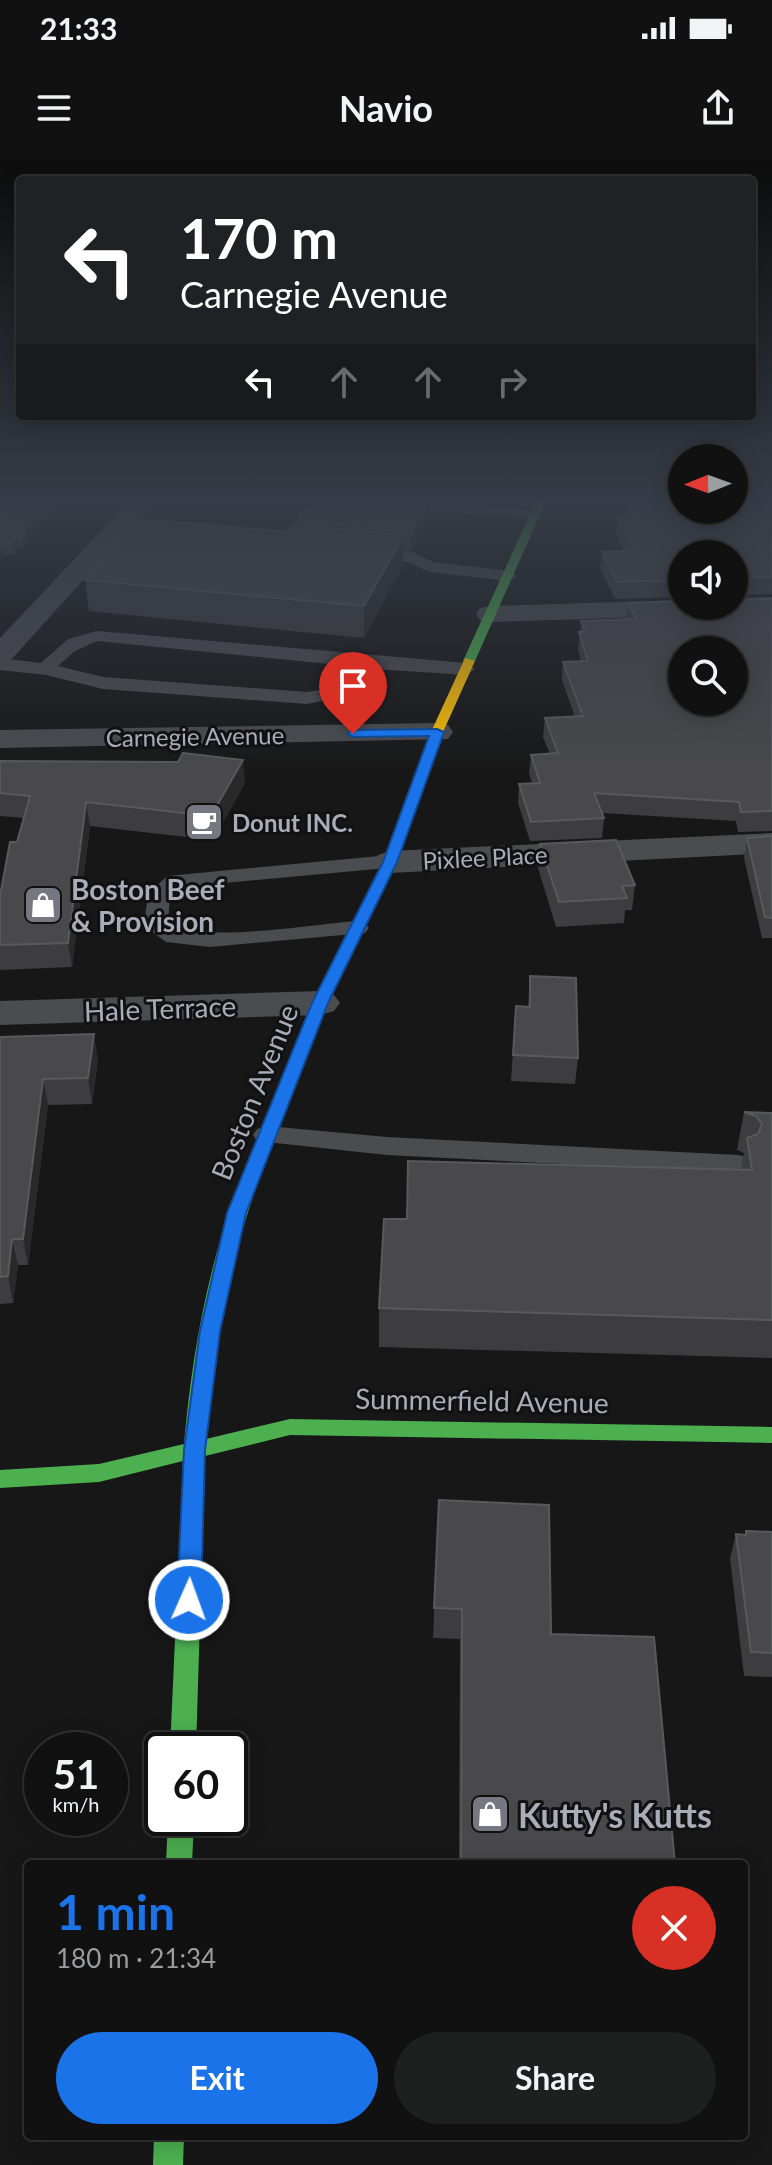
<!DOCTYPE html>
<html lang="en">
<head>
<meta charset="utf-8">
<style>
  :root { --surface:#111; --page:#1e1f1f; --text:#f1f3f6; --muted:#9c9d9f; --line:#303131; --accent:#1a73e8 }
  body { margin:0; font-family:Lato,sans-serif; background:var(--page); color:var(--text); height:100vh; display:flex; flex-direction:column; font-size:30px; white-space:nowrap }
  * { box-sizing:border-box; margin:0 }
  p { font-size:26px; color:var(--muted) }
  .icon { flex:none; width:44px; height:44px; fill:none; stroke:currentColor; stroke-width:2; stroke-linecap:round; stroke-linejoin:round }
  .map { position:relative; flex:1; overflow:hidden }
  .drawer { position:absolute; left:24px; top:1700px; width:724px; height:280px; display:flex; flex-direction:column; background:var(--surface); border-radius:8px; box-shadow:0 4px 20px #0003,0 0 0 2px var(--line) }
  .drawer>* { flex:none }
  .banner { position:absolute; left:16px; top:16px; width:740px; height:244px; border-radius:8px; box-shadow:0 4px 20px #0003,0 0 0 2px var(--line); background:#202124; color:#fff; overflow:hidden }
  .needle { width:52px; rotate:269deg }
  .tools { position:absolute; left:668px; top:284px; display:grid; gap:16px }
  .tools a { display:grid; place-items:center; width:80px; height:80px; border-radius:50%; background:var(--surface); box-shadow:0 4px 20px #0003,0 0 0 2px var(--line); font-size:40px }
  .speed { position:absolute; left:24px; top:1572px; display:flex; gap:16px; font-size:40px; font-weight:700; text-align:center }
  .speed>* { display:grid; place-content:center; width:104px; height:104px; border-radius:50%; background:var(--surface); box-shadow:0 4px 20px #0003,0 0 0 2px var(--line); line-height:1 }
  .speed small { font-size:20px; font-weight:400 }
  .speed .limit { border:4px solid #111; border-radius:12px; background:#fff; color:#111 }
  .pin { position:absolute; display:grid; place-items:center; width:68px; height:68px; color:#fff; margin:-82px -34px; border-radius:50% 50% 50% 0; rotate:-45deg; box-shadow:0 0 8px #0007 }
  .pin .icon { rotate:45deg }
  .me { position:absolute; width:88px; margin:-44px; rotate:2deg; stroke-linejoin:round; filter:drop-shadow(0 0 6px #0008) }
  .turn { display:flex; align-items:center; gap:28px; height:168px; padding:0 32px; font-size:36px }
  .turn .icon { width:104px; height:104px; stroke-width:2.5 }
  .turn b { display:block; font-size:56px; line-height:68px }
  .lanes { display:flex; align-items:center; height:76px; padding:0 32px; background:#0003; justify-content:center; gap:40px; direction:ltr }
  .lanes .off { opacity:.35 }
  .round { display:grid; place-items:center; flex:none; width:84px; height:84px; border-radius:42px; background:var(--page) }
  .overview { display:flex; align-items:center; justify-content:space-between; height:136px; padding:0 32px }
  h1 { font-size:48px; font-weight:700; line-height:60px; color:var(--accent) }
  .action { display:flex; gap:16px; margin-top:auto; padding:16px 32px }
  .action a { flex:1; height:92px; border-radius:48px; background:var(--accent); color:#fff; font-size:32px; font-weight:700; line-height:92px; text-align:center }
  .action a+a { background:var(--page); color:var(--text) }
  .status { display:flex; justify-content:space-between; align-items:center; height:56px; padding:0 40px; background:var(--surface); direction:ltr }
  .status svg { height:22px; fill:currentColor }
  header { display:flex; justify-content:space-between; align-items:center; height:104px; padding:0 32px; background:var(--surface); font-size:36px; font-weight:700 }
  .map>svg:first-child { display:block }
</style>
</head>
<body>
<div class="status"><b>21:33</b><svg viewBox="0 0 49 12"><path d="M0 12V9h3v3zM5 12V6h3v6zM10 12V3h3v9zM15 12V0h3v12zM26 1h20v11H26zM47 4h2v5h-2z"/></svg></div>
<header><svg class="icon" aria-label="menu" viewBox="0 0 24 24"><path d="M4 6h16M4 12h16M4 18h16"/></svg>Navio<svg class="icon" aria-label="share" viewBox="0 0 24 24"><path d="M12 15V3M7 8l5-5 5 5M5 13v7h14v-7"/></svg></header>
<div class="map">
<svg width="772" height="2005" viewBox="0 0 772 2005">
  <rect width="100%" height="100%" fill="#171717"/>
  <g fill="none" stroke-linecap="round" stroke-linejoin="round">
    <path fill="#4b4c50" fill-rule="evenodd" d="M385 337 535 350 543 355 535 360 389 347 381 342Z
      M365 387 412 392 433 402 509 411 517 416 509 421 429 412 408 402 359 396 357 392Z
      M97 471 466 503 475 509 466 515 376 509 352 535 307 544 103 529 46 515 0 510V498L41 503 68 479ZM97 481 359 507 339 527 307 532 103 517 58 506 75 491Z
      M390 695 401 702 398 707 181 727 170 736 168 763C202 784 314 764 357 761L365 763 369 768 365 773 210 787 166 782 144 766 148 734 167 716Z
      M267 966 387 977 738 995 748 997 752 1004 748 1011 738 1013 387 995 257 981 253 975 257 969Z"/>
    <path fill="#4b4c50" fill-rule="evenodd" d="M133 337H158L10 501 0 504V478Z
      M772 437V453L490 462 480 460 476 454 480 448 490 446 682 440V446H734V438Z
      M437 563 448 565 453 572 448 579 0 588V570Z
      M772 673V693L390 713 378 709 372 702 378 695 390 691Z
      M320 831 334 835 340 843 334 851 320 855 0 865V841Z"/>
    <path fill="#4caf50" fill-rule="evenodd" d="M538 337H548L475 501 465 504 463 501Z
      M268 968 277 974C234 1075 215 1169 206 1279L290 1259 772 1267V1283L290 1275 205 1296 196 1590H170L183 1301 99 1322 0 1328V1310L99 1304 184 1284C194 1172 214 1077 259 974Z
      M168 1658H194L192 1704H166Z
      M154 1976H184L183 2005H153Z"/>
    <path fill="#ffc107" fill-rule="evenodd" d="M465 498 475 501 443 572 397 702 328 843 277 974 274 978H262L259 974 312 843 383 702 431 572Z"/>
  </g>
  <path fill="#3d3d3f" d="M0 337H67L58 355H51L48 361H38L24 389 17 388 14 395H3L0 402Z
    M322 337H440L439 339 431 338V354L411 391 403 390V405L364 478 89 451 85 420 290 372 298 364V361L314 349Z
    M633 337H772V434L734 435V394H682V437L615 439 600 408 602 392 624 391 616 374 617 358 627 357 628 345H632Z
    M772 439V671L738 672 736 661 602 653 604 658 602 678 530 681 518 643 519 624 532 623 529 614 531 595 550 594 543 577 545 558 575 557 562 520 563 502 581 501 578 490 581 461 626 459 628 443Z
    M0 601 245 623 213 680 90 666 72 807 0 810V736L24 658 0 656Z
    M772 676V778H762L744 698 747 678Z
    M540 684 635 725 632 750H625L624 763 556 767 538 708Z
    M530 816 578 898 575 924 511 921 516 846 528 847Z
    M0 877 98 900 92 944 48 945 28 1105H18L13 1143 0 1144Z
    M744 952 772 953V1198L379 1187V1148L407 1059 741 1009 744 993 737 990Z
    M439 1340 551 1474 675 1704H459L460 1479 433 1478Z
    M772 1372V1517L744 1516 730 1398 736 1374 745 1375Z"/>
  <path fill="#29292a" d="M60 337H67L58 355 57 344Z
    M431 337V354L411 391V373Z
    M50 344 51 355 48 361 46 350Z
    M36 350 38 361 24 389 22 377Z
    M404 375 403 405 364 478V446Z
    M16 377 17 388 14 395 12 384Z
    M2 384 3 395 0 402V387Z
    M243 600 245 623 213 680 211 656Z
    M86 642 90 666 72 807 68 783Z
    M94 874 98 900 92 944 88 918Z
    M43 919 48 945 28 1105 23 1079Z
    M12 1079 18 1105 13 1143 8 1116Z"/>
  <path fill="#49494c" stroke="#58595d" stroke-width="2" fill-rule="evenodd" d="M0 337H60L57 344H50L46 350H36L22 377H16L12 384H2L0 387Z
    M322 337H431L411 373 298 361 301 349H314Z
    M634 337H682V350H734V337H772V417L736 418 734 424V394H682V420L617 422 602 392 634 390 617 358 635 357 628 345H638Z
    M137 359 290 372 293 364 404 375 364 446 85 420Z
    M772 439V651L741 652 739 642 594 633 604 658 531 662 519 624 540 623 531 595 558 593 545 558 583 556 563 502 588 501 579 472H585L581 461 636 459 628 443 682 441V446H734V440ZM682 490H734V542H682Z
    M183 593 243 600 211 656 86 642 68 783 0 785V736L10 682H17L30 636 0 633V601L178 602Z
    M772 676V758L765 757 747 678Z
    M616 680 635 725 622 726 627 738 559 742 540 684Z
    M530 816 576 818 578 898 513 895 516 846 530 847Z
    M94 874 88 918 43 919 23 1079H12L8 1116 0 1117V877Z
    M744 952 772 953V1160L379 1148 384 1059H407L408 1001 752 1010 747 978 758 974 762 964 756 956Z
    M439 1340 549 1345 551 1474 654 1477 675 1704H461L462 1449 434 1448Z
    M746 1371 772 1372V1493L751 1492 736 1374 746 1375Z"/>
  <linearGradient id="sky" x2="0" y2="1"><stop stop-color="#0d0d0d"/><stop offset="0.55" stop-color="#363c47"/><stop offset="1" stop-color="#363c47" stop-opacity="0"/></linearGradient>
  <rect width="772" height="618" fill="url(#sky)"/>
  <path fill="#1a73e8" stroke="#114b97" stroke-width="2" d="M437 569 444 572 397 702 328 843 246 1053 220 1171 205 1290 201 1440 197 1447 189 1450 180 1447 177 1440 184 1290 200 1171 227 1053 312 843 383 702 429 576 353 577 347 574 353 570Z"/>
  <defs>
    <symbol id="cafe-square" viewBox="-11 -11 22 22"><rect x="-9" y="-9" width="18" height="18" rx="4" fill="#757880" stroke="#111113"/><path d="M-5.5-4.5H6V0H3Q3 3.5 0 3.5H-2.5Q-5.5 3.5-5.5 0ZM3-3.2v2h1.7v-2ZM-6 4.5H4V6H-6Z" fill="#fff"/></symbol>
    <symbol id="shop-square" viewBox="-11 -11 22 22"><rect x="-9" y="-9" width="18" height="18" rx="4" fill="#757880" stroke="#111113"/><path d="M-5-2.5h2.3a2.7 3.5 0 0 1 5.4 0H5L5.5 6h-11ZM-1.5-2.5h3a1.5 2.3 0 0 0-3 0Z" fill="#fff"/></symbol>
  </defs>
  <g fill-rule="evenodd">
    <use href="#cafe-square" x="182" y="640" width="44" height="44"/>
    <use href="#shop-square" x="21" y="723" width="44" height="44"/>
    <use href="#shop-square" x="468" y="1632" width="44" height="44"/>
  </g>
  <g text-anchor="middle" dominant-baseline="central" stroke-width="6" stroke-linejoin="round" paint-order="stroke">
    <g font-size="24" fill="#a8adb8" stroke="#111113">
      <text transform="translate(195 576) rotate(-1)">Carnegie Avenue</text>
      <text transform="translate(485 697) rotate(-3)">Pixlee Place</text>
    </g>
    <g font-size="24" font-weight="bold" fill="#a8adb8" stroke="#111113" text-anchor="start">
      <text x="232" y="662">Donut INC.</text>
    </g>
    <g font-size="28" font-weight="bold" fill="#a8adb8" stroke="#111113" text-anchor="start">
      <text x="71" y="729">Boston Beef<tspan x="71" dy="32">&amp; Provision</tspan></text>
    </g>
    <g font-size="28" fill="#a8adb8" stroke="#111113">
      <text transform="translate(160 848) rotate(-2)">Hale Terrace</text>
      <text transform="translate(254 932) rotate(-68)">Boston Avenue</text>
      <text transform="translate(482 1240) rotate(1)">Summerfield Avenue</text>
    </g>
    <g font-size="34" font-weight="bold" fill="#a8adb8" stroke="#111113" text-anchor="start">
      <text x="518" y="1654">Kutty's Kutts</text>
    </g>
  </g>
</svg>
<div class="tools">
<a><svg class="needle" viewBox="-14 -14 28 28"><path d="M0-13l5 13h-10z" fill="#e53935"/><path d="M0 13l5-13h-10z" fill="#9c9d9f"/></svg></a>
<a><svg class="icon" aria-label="sound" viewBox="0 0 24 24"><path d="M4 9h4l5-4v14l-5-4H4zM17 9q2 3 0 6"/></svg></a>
<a><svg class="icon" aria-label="search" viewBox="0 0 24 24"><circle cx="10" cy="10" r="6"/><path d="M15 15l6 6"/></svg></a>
</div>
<div class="speed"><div>51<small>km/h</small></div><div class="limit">60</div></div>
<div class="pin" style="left:353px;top:574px;background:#d93025"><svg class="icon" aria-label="arrive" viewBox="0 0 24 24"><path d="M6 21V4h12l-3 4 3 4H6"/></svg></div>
<svg class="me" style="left:189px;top:1440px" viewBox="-20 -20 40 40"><circle r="17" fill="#1a73e8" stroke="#fff" stroke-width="3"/><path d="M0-11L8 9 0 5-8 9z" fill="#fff"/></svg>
<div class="banner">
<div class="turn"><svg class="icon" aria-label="left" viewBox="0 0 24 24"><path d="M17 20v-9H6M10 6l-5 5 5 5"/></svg><div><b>170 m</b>Carnegie Avenue</div></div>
<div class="lanes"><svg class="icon" aria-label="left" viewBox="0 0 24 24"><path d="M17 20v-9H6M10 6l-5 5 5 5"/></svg><svg class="icon off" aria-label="ahead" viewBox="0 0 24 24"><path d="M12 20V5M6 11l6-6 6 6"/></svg><svg class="icon off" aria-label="ahead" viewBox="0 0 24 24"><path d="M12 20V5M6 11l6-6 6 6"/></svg><svg class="icon off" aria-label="right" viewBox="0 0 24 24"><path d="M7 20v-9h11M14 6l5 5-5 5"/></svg></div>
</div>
<section class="drawer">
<div class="overview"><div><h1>1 min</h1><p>180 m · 21:34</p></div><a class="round" style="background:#d93025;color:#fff"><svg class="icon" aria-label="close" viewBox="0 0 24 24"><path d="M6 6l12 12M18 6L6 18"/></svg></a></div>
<div class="action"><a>Exit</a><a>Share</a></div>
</section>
</div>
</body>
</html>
